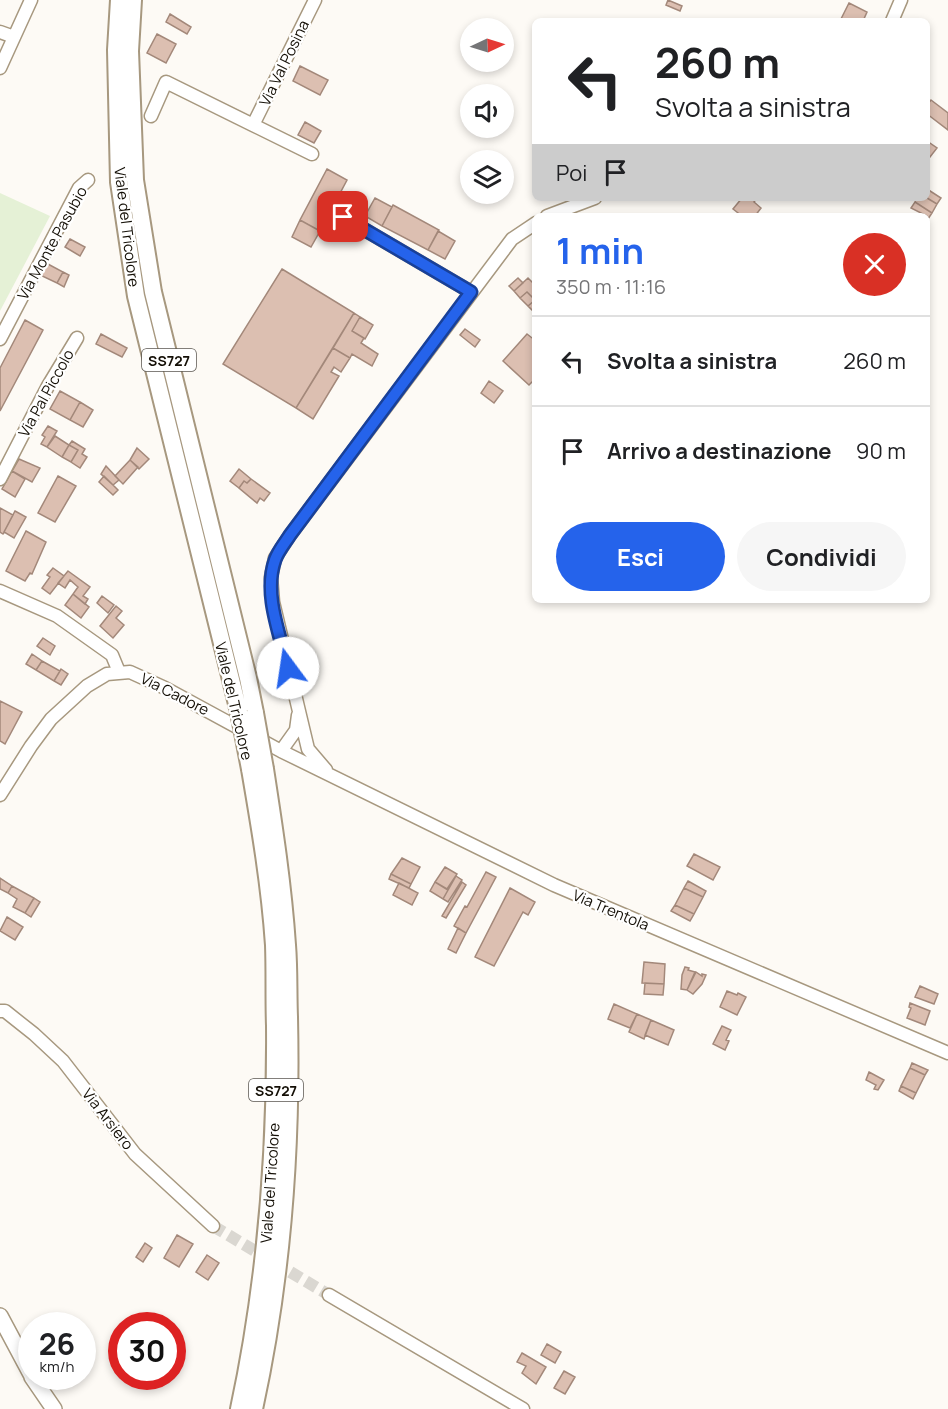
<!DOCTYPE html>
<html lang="it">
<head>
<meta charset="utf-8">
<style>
  :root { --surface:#fff; --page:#f6f6f6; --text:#202124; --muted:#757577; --line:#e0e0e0; --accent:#2563eb }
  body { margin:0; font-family:Manrope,sans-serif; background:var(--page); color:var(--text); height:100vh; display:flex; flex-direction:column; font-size:22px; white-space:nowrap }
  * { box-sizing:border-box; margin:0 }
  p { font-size:20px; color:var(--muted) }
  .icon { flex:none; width:33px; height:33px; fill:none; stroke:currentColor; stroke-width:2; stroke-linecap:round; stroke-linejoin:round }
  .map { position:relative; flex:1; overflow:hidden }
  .drawer { position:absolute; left:532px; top:213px; width:398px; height:390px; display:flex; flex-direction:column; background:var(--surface); border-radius:9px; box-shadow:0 3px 9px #0003 }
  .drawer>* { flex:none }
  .top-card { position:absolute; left:532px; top:18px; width:398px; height:183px; border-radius:9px; box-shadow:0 3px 9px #0003; background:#fff; color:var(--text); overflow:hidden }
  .needle { width:39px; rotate:86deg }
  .fabs { position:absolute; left:460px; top:18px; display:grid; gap:12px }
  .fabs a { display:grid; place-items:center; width:54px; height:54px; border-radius:50%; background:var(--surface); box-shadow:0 3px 9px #0003; font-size:30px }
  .speed { position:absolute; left:18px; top:1312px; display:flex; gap:12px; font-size:30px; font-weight:700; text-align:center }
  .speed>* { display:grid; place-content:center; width:78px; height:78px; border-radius:50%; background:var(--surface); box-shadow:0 3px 9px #0003; line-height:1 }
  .speed small { font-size:15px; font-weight:400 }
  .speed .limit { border:9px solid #d22; background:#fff; color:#111 }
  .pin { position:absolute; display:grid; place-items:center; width:51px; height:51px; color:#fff; margin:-26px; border-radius:12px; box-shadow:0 3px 9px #0006 }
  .me { position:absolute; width:66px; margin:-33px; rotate:346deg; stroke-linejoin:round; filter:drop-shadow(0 0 4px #0008) }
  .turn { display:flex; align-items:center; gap:21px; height:126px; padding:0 24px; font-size:27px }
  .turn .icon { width:78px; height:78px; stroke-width:2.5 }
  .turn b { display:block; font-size:42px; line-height:51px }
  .then { display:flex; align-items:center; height:57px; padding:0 24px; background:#0003; gap:12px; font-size:22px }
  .round { display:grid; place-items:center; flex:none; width:63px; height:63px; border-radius:32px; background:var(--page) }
  .overview { display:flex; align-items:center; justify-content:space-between; height:102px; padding:0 24px }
  h1 { font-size:36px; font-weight:700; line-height:45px; color:var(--accent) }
  .primary-button { display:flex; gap:12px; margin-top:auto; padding:12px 24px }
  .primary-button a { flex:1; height:69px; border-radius:36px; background:var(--accent); color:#fff; font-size:24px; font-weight:700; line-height:69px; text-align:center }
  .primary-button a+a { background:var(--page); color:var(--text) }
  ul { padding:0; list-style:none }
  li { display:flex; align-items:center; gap:18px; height:90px; padding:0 24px; border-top:2px solid var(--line) }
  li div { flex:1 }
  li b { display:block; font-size:22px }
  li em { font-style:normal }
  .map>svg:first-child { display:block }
</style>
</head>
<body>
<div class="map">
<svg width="948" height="1409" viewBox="0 0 948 1409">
  <rect width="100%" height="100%" fill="#fdfaf5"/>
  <path fill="#e5f1d6" d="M0 193 50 216 0 311Z"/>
  <path fill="#dcbfb1" stroke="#a3887a" stroke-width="1.5" d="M668 0 682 6 680 11 666 5Z
    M849 3 867 12 863 21H840Z
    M170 14 191 27 187 34 166 22Z
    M157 34 176 44 166 63 147 53Z
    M300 66 328 80 320 95 293 81Z
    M931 100 948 113V130L927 114V105Z
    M305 122 321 131 314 143 298 135Z
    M927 141 937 148 930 157 927 155Z
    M327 169 347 180 320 231 300 220Z
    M927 189 941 198 937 204 927 198Z
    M375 198 392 207 382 226 365 216Z
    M742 198H757L754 202 761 208 755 216H742L733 209Z
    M917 198H927L937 204 932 213 915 202Z
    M915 202 932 213 928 219 927 216 911 208Z
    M393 205 439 230 428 250 382 226Z
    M300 220 320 231 311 247 292 237Z
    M438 231 455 241 445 259 428 250Z
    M70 239 85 247 80 256 65 247Z
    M46 263 63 272 57 283 40 275Z
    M282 269 354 313 296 408 223 364Z
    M63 272 69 275 64 287 57 283Z
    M518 278 523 283 514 291 509 286Z
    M528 278 536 286V311L534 312 528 306 535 300 527 292 520 298 514 291Z
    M527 292 535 300 528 306 520 298Z
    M354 313 360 317 352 331 364 338 361 343 378 354 372 366 352 354 350 358 333 348Z
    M360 317 373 325 365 339 352 331Z
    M25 320 43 330 0 411V368Z
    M465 329 480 340 475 347 460 335Z
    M101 334 127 348 122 357 96 344Z
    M527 334 536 341V378L529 385 503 361Z
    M333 348 350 358 341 372 334 367 331 372 339 376 313 419 296 408Z
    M489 381 503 391 494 403 481 393Z
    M60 391 80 402 70 420 50 409Z
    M80 402 93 410 83 427 70 420Z
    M48 426 57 431 47 447 41 444 45 437 42 435Z
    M55 436 69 445 62 457 47 447Z
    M72 441 85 449 82 454 87 457 80 468 71 462 78 450 69 445Z
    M69 445 78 450 71 462 62 457Z
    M137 448 149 459 139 469 130 460Z
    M19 459 40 468 32 482 12 471Z
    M130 460 138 467 123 484 115 476Z
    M106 466 119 480 113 485 101 474Z
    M239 469 251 479 247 483 244 481 239 488 230 481Z
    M12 471 25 479 15 497 2 489Z
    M58 476 76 486 55 522 38 513Z
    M104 476 118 490 113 495 99 482Z
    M251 479 270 493 264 501 260 498 257 503 239 488 244 481 247 483Z
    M0 508 13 515 3 534 0 532Z
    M15 511 26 517 14 538 4 532Z
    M26 531 46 542 32 574 30 573 25 581 6 571Z
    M53 568 64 576 50 594 42 588 50 577 47 575Z
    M68 571 90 587 83 596 88 599 85 604 73 594 78 587 70 580 65 588 58 583Z
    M73 594 89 607 81 618 65 605Z
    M102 596 114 605 108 613 97 603Z
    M116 606 122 611 116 618 124 625 113 638 100 626Z
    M43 638 55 646 50 655 37 646Z
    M32 654 42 661 36 670 26 664Z
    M42 661 60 671 54 681 36 670Z
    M61 669 68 674 61 685 54 681Z
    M0 701 22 712 5 744 0 741Z
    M694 854 720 867 713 880 687 866Z
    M402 858 420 867 411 884 391 874Z
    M445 867 457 874 447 889 435 882Z
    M486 872 496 877 466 933 454 926 465 906 467 907Z
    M391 874 411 884 409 888 389 879Z
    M456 876 462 880 448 902 443 899Z
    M0 878 12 886 8 893 0 889Z
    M688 881 706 891 703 897 684 888Z
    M435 882 448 890 443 899 430 891Z
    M462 882 466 885 446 918 442 916Z
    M399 883 418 893 412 905 393 895Z
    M12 886 34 898 25 913 13 907 17 899 8 893Z
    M510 888 535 902 528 915 523 912 494 966 475 957Z
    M684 888 703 897 694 914 675 905Z
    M34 898 40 902 31 917 25 913Z
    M675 905 694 914 690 921 671 911Z
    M7 917 23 927 15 940 0 931Z
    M458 928 466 933 456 953 448 949Z
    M644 962 665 964 664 984 642 983Z
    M685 967 689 968 688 970 695 972 687 990 681 989 682 975Z
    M696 972 702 976V974L706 975 702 984 693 994 687 990Z
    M645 983 664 984 663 995 644 994Z
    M920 986 938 994 934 1004 915 997Z
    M727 991 737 995 738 993 746 997 737 1015 720 1007Z
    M910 1003 930 1011 925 1025 907 1018 911 1008 909 1007Z
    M614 1004 637 1014 630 1028 608 1019Z
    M637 1014 651 1020 644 1039 629 1032Z
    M651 1020 674 1030 668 1045 645 1035Z
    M722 1026 731 1030 726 1040 729 1041 725 1050 713 1044Z
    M912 1063 928 1070 925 1075 910 1068Z
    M910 1068 925 1075 916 1093 901 1086Z
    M869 1072 884 1080 878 1090 874 1089 876 1085 866 1080Z
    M901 1086 916 1093 913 1099 899 1091Z
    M177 1235 193 1244 179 1267 164 1258Z
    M145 1243 152 1248 143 1262 136 1257Z
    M207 1255 219 1263 208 1280 196 1272Z
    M547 1344 561 1352 555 1363 541 1355Z
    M522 1353 546 1367 536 1384 522 1373 526 1366 517 1362Z
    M564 1371 575 1377 565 1394 554 1388Z"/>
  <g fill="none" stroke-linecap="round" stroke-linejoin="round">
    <path stroke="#dad7d1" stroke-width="12" stroke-dasharray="12 6" stroke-linecap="butt" d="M213 1226 329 1295"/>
    <defs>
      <path id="minor" d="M892 21 901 0
        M0 32 14 37
        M0 68 31 0
        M151 116 166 82 253 125
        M312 154 253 125 315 0
        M547 216 595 198
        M343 217 471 292
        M0 339 79 188 88 180
        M0 479 48 386 77 338
        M0 591 57 616 112 655 119 672
        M281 751 296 730 298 715
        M326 770 308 749 273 602 271 577 275 558 290 535 512 239 536 223
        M0 795 31 746 51 719 87 686 107 674 130 672 165 688 281 751 554 885 948 1053
        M0 1011H5L34 1034 63 1061 135 1154 213 1226
        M329 1295 523 1409"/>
      <path id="major" d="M0 1316 32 1376
        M32 1377 54 1409"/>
      <path id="highway" d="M119 0 116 50 119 182 136 296 239 712
        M133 0 130 51 135 180 153 292 248 678 255 713
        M239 1409C266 1283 276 1155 275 1026 274 999 275 972 274 945 270 886 260 827 250 769
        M254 1409C282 1281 292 1148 289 1017 288 993 289 969 287 945 283 886 274 827 265 769"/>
    </defs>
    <use href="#minor" stroke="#a7987f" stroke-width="15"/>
    <use href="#major" stroke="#a7987f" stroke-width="18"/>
    <use href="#highway" stroke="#a7987f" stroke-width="20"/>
    <use href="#minor" stroke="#fff" stroke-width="12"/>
    <use href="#major" stroke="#fff" stroke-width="15"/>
    <use href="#highway" stroke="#fff" stroke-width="16"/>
    <defs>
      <path id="highway-bridge" d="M239 712 250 769
        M255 713 265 769"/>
    </defs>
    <use href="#highway-bridge" stroke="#a7987f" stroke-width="20" stroke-linecap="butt"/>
    <use href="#highway-bridge" stroke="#fff" stroke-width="16"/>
  </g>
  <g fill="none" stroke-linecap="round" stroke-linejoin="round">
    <defs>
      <path id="route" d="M288 668C280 634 263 594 275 560 278 551 285 543 290 535L471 292 343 217"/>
    </defs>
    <use href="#route" stroke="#184099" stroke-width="15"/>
    <use href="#route" stroke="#2563eb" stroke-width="10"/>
  </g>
  <g text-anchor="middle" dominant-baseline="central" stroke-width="4.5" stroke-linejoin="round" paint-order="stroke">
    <g fill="#fff" stroke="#5a5650" stroke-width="1.5">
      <rect x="142" y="349" width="54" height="22" rx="4.5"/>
      <rect x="249" y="1079" width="54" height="22" rx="4.5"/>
    </g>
    <g font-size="14" font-weight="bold" fill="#130e05">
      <text x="169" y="360">SS727</text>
      <text x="276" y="1090">SS727</text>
    </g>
    <g font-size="15" fill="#130e05" stroke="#fff">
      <text transform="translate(284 63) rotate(-64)">Via Val Posina</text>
      <text transform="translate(127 227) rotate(83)">Viale del Tricolore</text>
      <text transform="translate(52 243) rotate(-61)">Via Monte Pasubio</text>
      <text transform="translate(46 393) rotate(-61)">Via Pal Piccolo</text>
      <text transform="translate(175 694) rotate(27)">Via Cadore</text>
      <text transform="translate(234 701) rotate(77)">Viale del Tricolore</text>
      <text transform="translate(611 910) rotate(23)">Via Trentola</text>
      <text transform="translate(108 1119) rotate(52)">Via Arsiero</text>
      <text transform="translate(270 1183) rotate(-86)">Viale del Tricolore</text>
    </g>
  </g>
</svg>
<div class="fabs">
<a><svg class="needle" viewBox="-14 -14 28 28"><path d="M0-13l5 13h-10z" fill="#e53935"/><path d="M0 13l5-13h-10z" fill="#757577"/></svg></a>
<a><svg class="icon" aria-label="sound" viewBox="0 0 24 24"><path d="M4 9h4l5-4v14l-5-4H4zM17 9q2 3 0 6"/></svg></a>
<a><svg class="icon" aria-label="layers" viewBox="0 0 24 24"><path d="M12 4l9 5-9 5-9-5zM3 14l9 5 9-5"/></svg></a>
</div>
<div class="speed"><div>26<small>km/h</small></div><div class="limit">30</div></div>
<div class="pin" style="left:343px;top:217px;background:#d93025"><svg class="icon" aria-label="arrive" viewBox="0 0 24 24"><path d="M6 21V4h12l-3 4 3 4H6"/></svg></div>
<svg class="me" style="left:288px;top:668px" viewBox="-20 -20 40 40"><circle r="19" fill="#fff"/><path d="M0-13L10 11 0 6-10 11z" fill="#2563eb"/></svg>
<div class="top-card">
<div class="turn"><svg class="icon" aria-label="left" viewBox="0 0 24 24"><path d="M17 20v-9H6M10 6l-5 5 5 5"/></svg><div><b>260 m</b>Svolta a sinistra</div></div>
<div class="then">Poi<svg class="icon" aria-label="arrive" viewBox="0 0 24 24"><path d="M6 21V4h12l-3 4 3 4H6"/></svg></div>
</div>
<section class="drawer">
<div class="overview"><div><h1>1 min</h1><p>350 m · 11:16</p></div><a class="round" style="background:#d93025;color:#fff"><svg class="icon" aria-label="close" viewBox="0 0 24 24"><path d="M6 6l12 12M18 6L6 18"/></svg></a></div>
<ul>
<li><svg class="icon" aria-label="left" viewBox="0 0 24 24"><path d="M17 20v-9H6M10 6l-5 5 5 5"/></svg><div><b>Svolta a sinistra</b></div><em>260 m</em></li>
<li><svg class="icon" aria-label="arrive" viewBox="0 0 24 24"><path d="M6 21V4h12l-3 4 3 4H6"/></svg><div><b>Arrivo a destinazione</b></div><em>90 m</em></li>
</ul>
<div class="primary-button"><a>Esci</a><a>Condividi</a></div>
</section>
</div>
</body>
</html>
